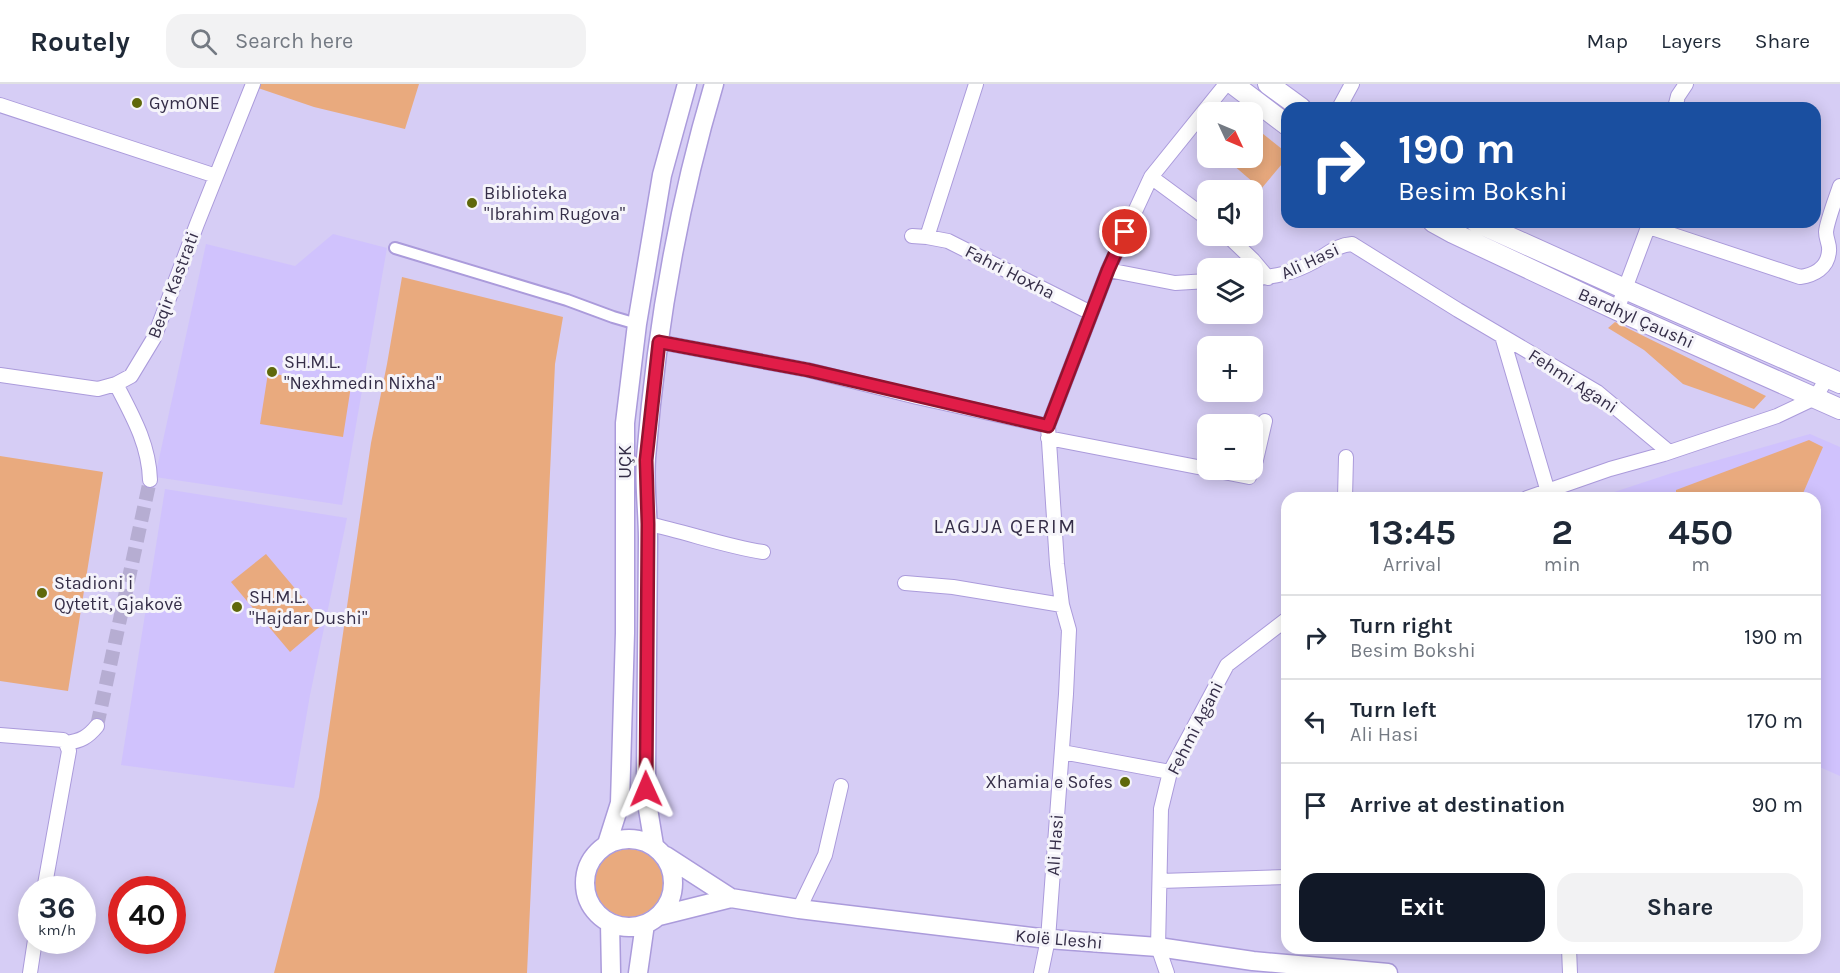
<!DOCTYPE html>
<html lang="en">
<head>
<meta charset="utf-8">
<style>
  :root { --surface:#fff; --page:#f2f2f3; --text:#1f2937; --muted:#747a83; --line:#e0e1e3; --accent:#111827 }
  body { margin:0; font-family:Karla,sans-serif; background:var(--page); color:var(--text); height:100vh; display:flex; flex-direction:column; font-size:22px; white-space:nowrap }
  * { box-sizing:border-box; margin:0 }
  p { font-size:20px; color:var(--muted) }
  .icon { flex:none; width:33px; height:33px; fill:none; stroke:currentColor; stroke-width:2; stroke-linecap:round; stroke-linejoin:round }
  .map { position:relative; flex:1; overflow:hidden }
  .panel { position:absolute; left:1281px; top:408px; width:540px; height:462px; display:flex; flex-direction:column; background:var(--surface); border-radius:18px; box-shadow:0 3px 15px #0003 }
  .panel>* { flex:none }
  .banner { position:absolute; left:1281px; top:18px; width:540px; height:126px; border-radius:18px; box-shadow:0 3px 15px #0003; background:#1a4fa0; color:#fff; overflow:hidden }
  .needle { width:39px; rotate:134deg }
  .fabs { position:absolute; left:1197px; top:18px; display:grid; gap:12px }
  .fabs a { display:grid; place-items:center; width:66px; height:66px; border-radius:12px; background:var(--surface); box-shadow:0 3px 15px #0003; font-size:30px }
  .speed { position:absolute; left:18px; top:792px; display:flex; gap:12px; font-size:30px; font-weight:700; text-align:center }
  .speed>* { display:grid; place-content:center; width:78px; height:78px; border-radius:50%; background:var(--surface); box-shadow:0 3px 15px #0003; line-height:1 }
  .speed small { font-size:15px; font-weight:400 }
  .speed .limit { border:9px solid #d22; background:#fff; color:#111 }
  .pin { position:absolute; display:grid; place-items:center; width:51px; height:51px; color:#fff; margin:-26px; border:3px solid #fff; border-radius:50%; box-shadow:0 2px 6px #0007 }
  .me { position:absolute; width:66px; margin:-33px; rotate:359deg; stroke-linejoin:round; filter:drop-shadow(0 0 4px #0008) }
  .turn { display:flex; align-items:center; gap:21px; height:126px; padding:0 18px; font-size:27px }
  .turn .icon { width:78px; height:78px; stroke-width:2.5 }
  .turn b { display:block; font-size:42px; line-height:51px }
  .eta { display:flex; justify-content:space-evenly; align-items:center; height:102px; text-align:center }
  .eta b { font-size:36px; font-weight:700; line-height:42px }
  .action { display:flex; gap:12px; margin-top:auto; padding:12px 18px }
  .action a { flex:1; height:69px; border-radius:18px; background:var(--accent); color:#fff; font-size:24px; font-weight:700; line-height:69px; text-align:center }
  .action a+a { background:var(--page); color:var(--text) }
  ul { padding:0; list-style:none }
  li { display:flex; align-items:center; gap:18px; height:84px; padding:0 18px; border-top:2px solid var(--line) }
  li div { flex:1 }
  li b { display:block; font-size:22px }
  li em { font-style:normal }
  header { display:flex; align-items:center; gap:36px; box-sizing:border-box; height:84px; padding:0 30px; background:var(--surface); border-bottom:2px solid var(--line) }
  header strong { font-size:28px }
  nav { display:flex; gap:33px; margin-inline-start:auto; font-size:21px }
  .search { width:420px; height:54px; background:var(--page); display:flex; align-items:center; gap:15px; box-sizing:border-box; padding:0 21px; border-radius:18px; color:var(--muted); font-size:22px }
  .map>svg:first-child { display:block }
</style>
</head>
<body>
<header>
<strong>Routely</strong>
<div class="search"><svg class="icon" aria-label="search" viewBox="0 0 24 24"><circle cx="10" cy="10" r="6"/><path d="M15 15l6 6"/></svg>Search here</div>
<nav><a>Map</a><a>Layers</a><a>Share</a></nav>
</header>
<div class="map">
<svg width="1840" height="889" viewBox="0 0 1840 889">
  <rect width="100%" height="100%" fill="#d6cdf5"/>
  <path fill="#d0c2fd" d="M333 150 387 164 342 421 155 393 206 160 295 182Z
    M1810 350 1840 363V692L1815 681V414H1596L1672 389Z
    M165 405 347 434 310 611 294 704 121 681Z"/>
  <path fill="#e9aa7e" d="M259 0H419L405 45 314 23 258 4Z
    M1253 42 1287 69V74L1261 105 1225 74H1252Z
    M402 193 563 233 555 280 527 889H274L319 713 371 359 387 280Z
    M1615 238 1766 312 1754 325 1683 300 1644 266 1608 244Z
    M268 289 351 302 343 353 260 340Z
    M1809 356 1823 363 1801 414H1676V406Z
    M0 372 103 388 68 607 0 597Z
    M266 470 324 539 290 568 231 498Z
    M595 799a34 34 0 1 1 68 0a34 34 0 1 1-68 0Z"/>
  <g fill="none" stroke-linecap="round" stroke-linejoin="round">
    <path stroke="#b6add2" stroke-width="14" stroke-dasharray="14 7" stroke-linecap="butt" d="M97 642 150 396"/>
    <defs>
      <path id="pedestrian" d="M395 164 567 216 613 233 637 240"/>
      <path id="minor" d="M0 21 216 92
        M1339 24 1352 0
        M1675 24 1678 12 1686 0
        M1151 93 1208 135
        M1649 143 1800 193C1814 191 1828 184 1829 167 1830 161 1826 155 1826 148 1827 137 1836 114 1840 102
        M912 152 927 153 948 157 1091 229
        M1228 152 1253 176 1268 194
        M927 153 976 0
        M1108 186 1175 199 1208 197
        M1252 194C1275 193 1293 189 1313 178 1327 171 1336 161 1352 160L1458 226 1597 308 1669 368
        M1617 226 1650 138
        M1502 252 1548 408 1553 414
        M659 258 808 286 917 313 1048 342
        M0 291 98 305 116 300 131 292 154 254 197 140 253 0
        M116 300C132 331 149 360 150 396
        M1048 354 1249 393 1256 376 1265 337
        M1345 414 1346 373
        M1527 414 1610 385 1664 370 1777 332 1815 314 1827 294
        M648 440C687 448 724 462 763 468
        M905 499 953 503 1062 521
        M0 651 63 656 66 659 69 667 44 806
        M66 659C81 657 88 653 97 642
        M1062 668 1170 688
        M1160 797 1287 793
        M799 825 825 771 841 702
        M1569 864 1570 889
        M30 889 35 856
        M1041 889 1048 855 1066 610 1069 546 1062 521 1057 480 1048 342 1108 186 1151 93 1226 0
        M1167 889 1158 863 1161 725 1170 688 1227 581 1287 535"/>
      <path id="tertiary" d="M585 799a44 44 0 1 1 88 0a44 44 0 1 1-88 0Z
        M607 760 620 719 625 549V339L637 240 662 91 687 0
        M654 761 647 719 646 691C647 612 647 534 648 455 648 428 644 400 646 374 656 248 678 121 714 0
        M666 772 731 814
        M659 832 731 814 799 825 1048 855 1158 863 1253 877 1388 889
        M610 839 611 889
        M638 889 645 840"/>
      <path id="secondary" d="M1233 0 1287 41
        M1268 0 1301 24
        M1433 138 1453 149 1617 226 1840 325
        M1476 138 1625 205 1840 299"/>
    </defs>
    <use href="#pedestrian" stroke="#ab9bdb" stroke-width="14"/>
    <use href="#minor" stroke="#ab9bdb" stroke-width="16"/>
    <use href="#tertiary" stroke="#ab9bdb" stroke-width="21"/>
    <use href="#secondary" stroke="#ab9bdb" stroke-width="22"/>
    <use href="#pedestrian" stroke="#fff" stroke-width="10"/>
    <use href="#minor" stroke="#fff" stroke-width="14"/>
    <use href="#tertiary" stroke="#fff" stroke-width="18"/>
    <use href="#secondary" stroke="#fff" stroke-width="20"/>
  </g>
  <g fill="none" stroke-linecap="round" stroke-linejoin="round">
    <defs>
      <path id="route" d="M646 705 648 440 646 376 659 258 808 286 1048 342 1108 186 1125 148"/>
    </defs>
    <use href="#route" stroke="#92132f" stroke-width="15"/>
    <use href="#route" stroke="#e11d48" stroke-width="10"/>
  </g>
  <g fill="#5f680b" stroke="#f5f4fa" stroke-width="2">
    <circle cx="137" cy="19" r="6"/>
    <circle cx="472" cy="119" r="6"/>
    <circle cx="272" cy="288" r="6"/>
    <circle cx="42" cy="509" r="6"/>
    <circle cx="237" cy="523" r="6"/>
    <circle cx="1125" cy="698" r="6"/>
  </g>
  <g text-anchor="middle" dominant-baseline="central" stroke-width="6" stroke-linejoin="round" paint-order="stroke">
    <g font-size="18" fill="#352e48" stroke="#f5f4fa" text-anchor="start">
      <text x="149" y="19">GymONE</text>
      <text x="484" y="109">Biblioteka<tspan x="484" dy="21">"Ibrahim Rugova"</tspan></text>
      <text x="284" y="278">SH.M.L.<tspan x="284" dy="21">"Nexhmedin Nixha"</tspan></text>
      <text x="54" y="499">Stadioni i<tspan x="54" dy="21">Qytetit, Gjakovë</tspan></text>
      <text x="249" y="513">SH.M.L.<tspan x="249" dy="21">"Hajdar Dushi"</tspan></text>
      <text x="1113" y="698" text-anchor="end">Xhamia e Sofes</text>
    </g>
    <g font-size="18" fill="#352e48" stroke="#f5f4fa">
      <text transform="translate(1310 177) rotate(-25)">Ali Hasi</text>
      <text transform="translate(1010 188) rotate(27)">Fahri Hoxha</text>
      <text transform="translate(173 201) rotate(-69)">Beqir Kastrati</text>
      <text transform="translate(1636 234) rotate(24)">Bardhyl Çaushi</text>
      <text transform="translate(1573 297) rotate(33)">Fehmi Agani</text>
      <text transform="translate(625 378) rotate(-90)">UÇK</text>
      <text transform="translate(1195 644) rotate(-63)">Fehmi Agani</text>
      <text transform="translate(1055 761) rotate(-86)">Ali Hasi</text>
      <text transform="translate(1059 855) rotate(5)">Kolë Lleshi</text>
    </g>
    <g font-size="20" letter-spacing="1.5" fill="#352e48" stroke="#f5f4fa">
      <text x="1005" y="442">LAGJJA QERIM</text>
    </g>
  </g>
</svg>
<div class="fabs">
<a><svg class="needle" viewBox="-14 -14 28 28"><path d="M0-13l5 13h-10z" fill="#e53935"/><path d="M0 13l5-13h-10z" fill="#747a83"/></svg></a>
<a><svg class="icon" aria-label="sound" viewBox="0 0 24 24"><path d="M4 9h4l5-4v14l-5-4H4zM17 9q2 3 0 6"/></svg></a>
<a><svg class="icon" aria-label="layers" viewBox="0 0 24 24"><path d="M12 4l9 5-9 5-9-5zM3 14l9 5 9-5"/></svg></a>
<a>+</a>
<a>−</a>
</div>
<div class="speed"><div>36<small>km/h</small></div><div class="limit">40</div></div>
<div class="pin" style="left:1125px;top:148px;background:#d93025"><svg class="icon" aria-label="arrive" viewBox="0 0 24 24"><path d="M6 21V4h12l-3 4 3 4H6"/></svg></div>
<svg class="me" style="left:646px;top:705px" viewBox="-20 -20 40 40"><path d="M0-17L14 15 0 8-14 15z" fill="#e11d48" stroke="#fff" stroke-width="4"/></svg>
<div class="banner">
<div class="turn"><svg class="icon" aria-label="right" viewBox="0 0 24 24"><path d="M7 20v-9h11M14 6l5 5-5 5"/></svg><div><b>190 m</b>Besim Bokshi</div></div>
</div>
<section class="panel">
<div class="eta">
<div><b>13:45</b><p>Arrival</p></div>
<div><b>2</b><p>min</p></div>
<div><b>450</b><p>m</p></div>
</div>
<ul>
<li><svg class="icon" aria-label="right" viewBox="0 0 24 24"><path d="M7 20v-9h11M14 6l5 5-5 5"/></svg><div><b>Turn right</b><p>Besim Bokshi</p></div><em>190 m</em></li>
<li><svg class="icon" aria-label="left" viewBox="0 0 24 24"><path d="M17 20v-9H6M10 6l-5 5 5 5"/></svg><div><b>Turn left</b><p>Ali Hasi</p></div><em>170 m</em></li>
<li><svg class="icon" aria-label="arrive" viewBox="0 0 24 24"><path d="M6 21V4h12l-3 4 3 4H6"/></svg><div><b>Arrive at destination</b></div><em>90 m</em></li>
</ul>
<div class="action"><a>Exit</a><a>Share</a></div>
</section>
</div>
</body>
</html>
